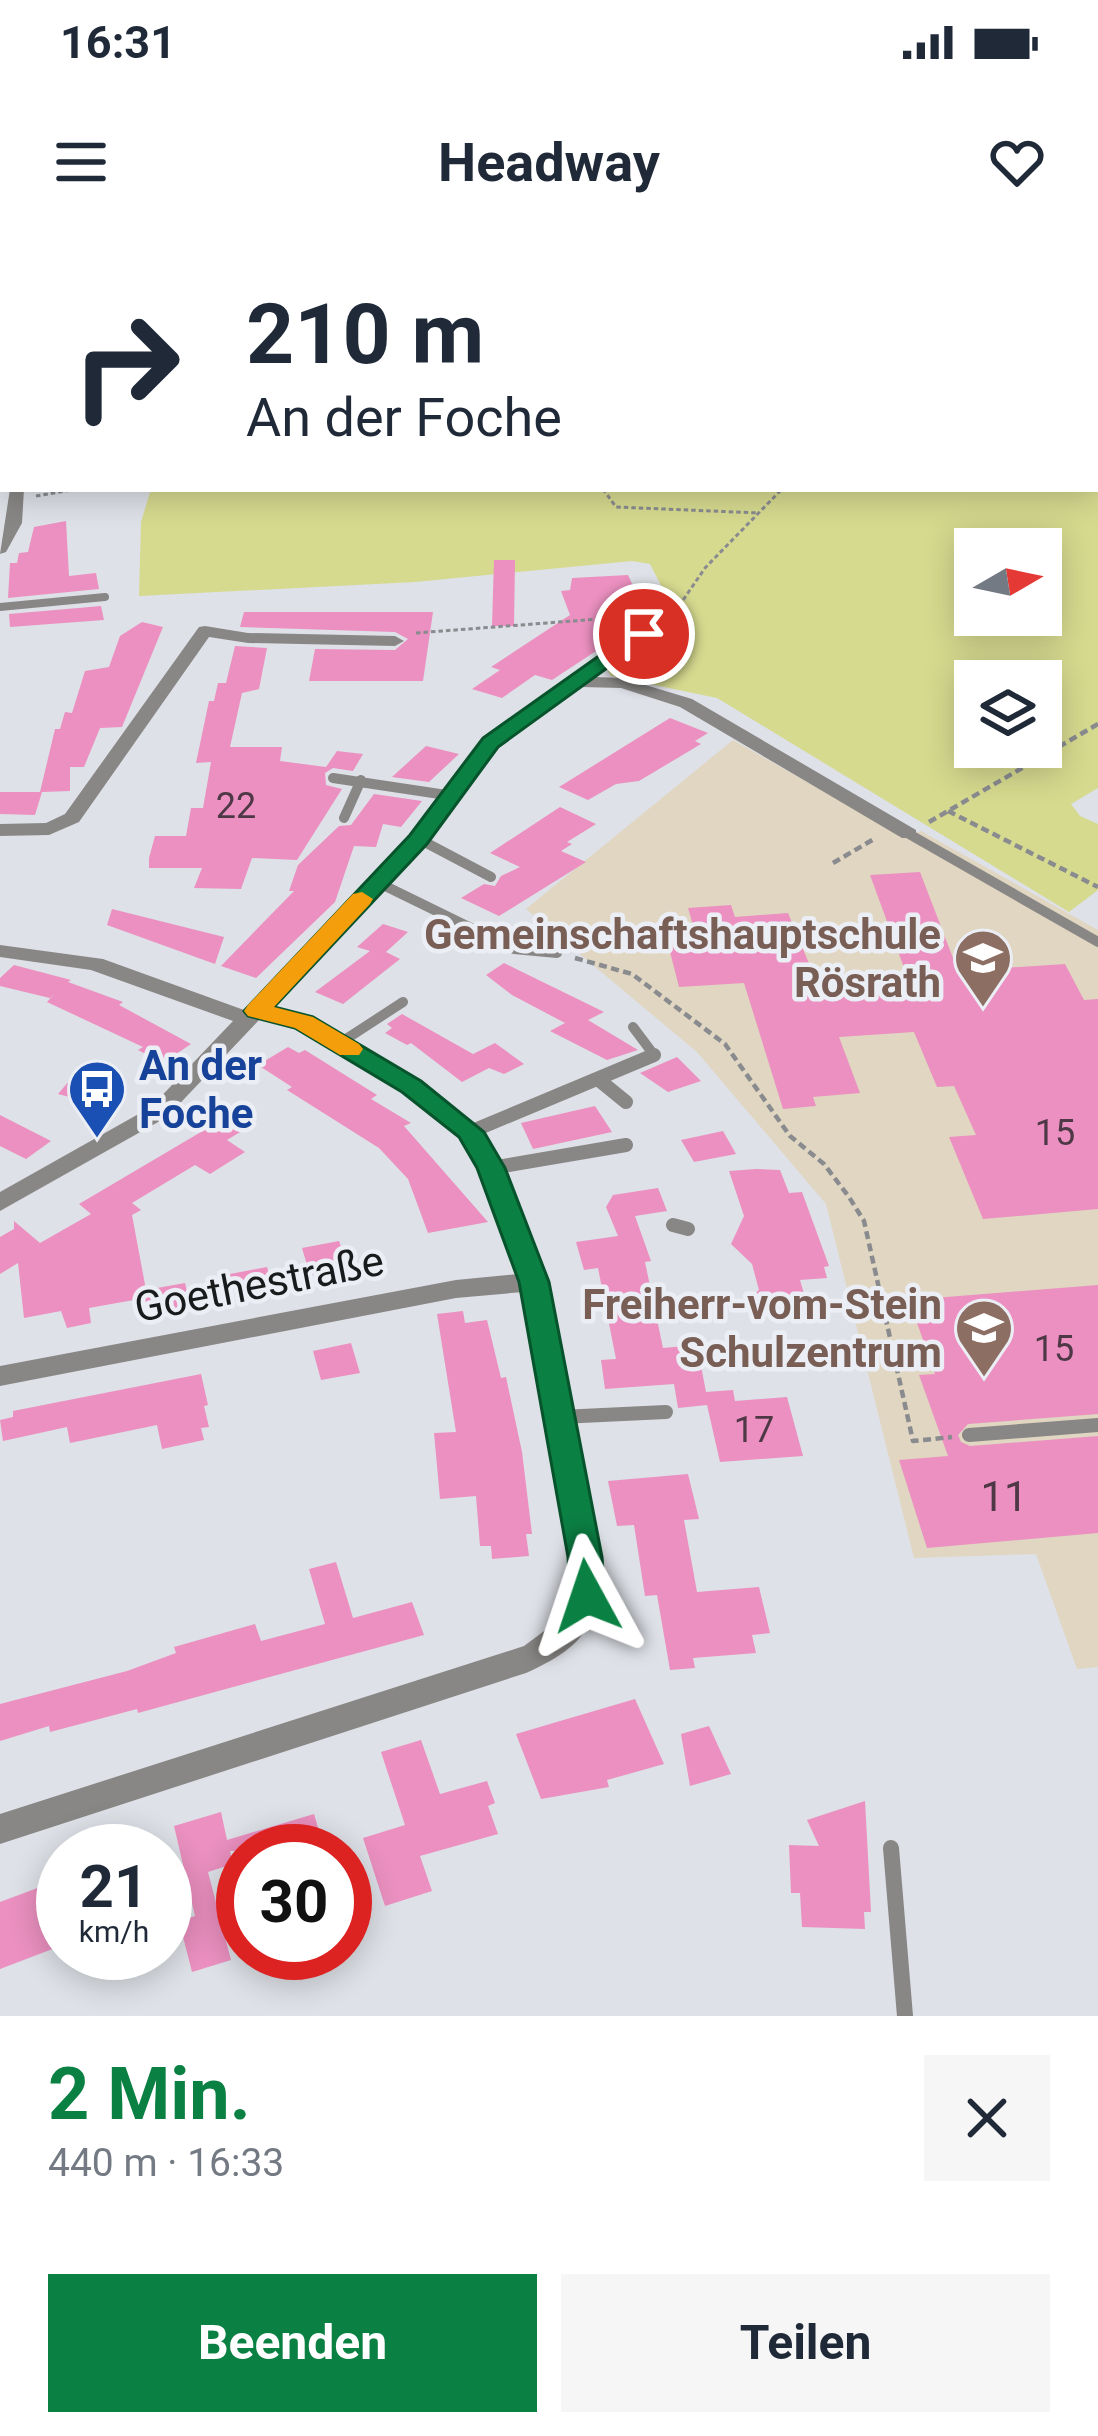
<!DOCTYPE html>
<html lang="de">
<head>
<meta charset="utf-8">
<style>
  :root { --surface:#fff; --page:#f6f6f7; --text:#1f2937; --muted:#747a83; --accent:#0b8043 }
  body { margin:0; font-family:Roboto,sans-serif; background:var(--page); color:var(--text); height:100vh; display:flex; flex-direction:column; font-size:45px; white-space:nowrap }
  * { box-sizing:border-box; margin:0 }
  p { font-size:39px; color:var(--muted) }
  .icon { flex:none; width:66px; height:66px; fill:none; stroke:currentColor; stroke-width:2; stroke-linecap:round; stroke-linejoin:round }
  .map { position:relative; height:1776px; overflow:hidden }
  .drawer { display:flex; flex-direction:column; background:var(--surface); flex:1 }
  .drawer>* { flex:none }
  .hud { position:absolute; left:0px; top:0px; width:1098px; height:252px; box-shadow:0 6px 30px #0003; background:#fff; color:var(--text); overflow:hidden }
  .needle { width:78px; rotate:81deg }
  .tools { position:absolute; left:954px; top:288px; display:grid; gap:24px }
  .tools a { display:grid; place-items:center; width:108px; height:108px; border-radius:0px; background:var(--surface); box-shadow:0 6px 30px #0003; font-size:60px }
  .speed { position:absolute; left:36px; top:1584px; display:flex; gap:24px; font-size:60px; font-weight:700; text-align:center }
  .speed>* { display:grid; place-content:center; width:156px; height:156px; border-radius:50%; background:var(--surface); box-shadow:0 6px 30px #0003; line-height:1 }
  .speed small { font-size:30px; font-weight:400 }
  .speed .limit { border:18px solid #d22; background:#fff; color:#111 }
  .pin { position:absolute; display:grid; place-items:center; width:102px; height:102px; color:#fff; margin:-51px; border:6px solid #fff; border-radius:50%; box-shadow:0 3px 12px #0007 }
  .me { position:absolute; width:132px; margin:-66px; rotate:355deg; stroke-linejoin:round; filter:drop-shadow(0 0 9px #0008) }
  .turn { display:flex; align-items:center; gap:42px; height:252px; padding:0 48px; font-size:54px }
  .turn .icon { width:156px; height:156px; stroke-width:2.5 }
  .turn b { display:block; font-size:84px; line-height:102px }
  .round { display:grid; place-items:center; flex:none; width:126px; height:126px; border-radius:0px; background:var(--page) }
  .head { display:flex; align-items:center; justify-content:space-between; height:204px; padding:0 48px }
  h1 { font-size:72px; font-weight:700; line-height:90px; color:var(--accent) }
  .cta { display:flex; gap:24px; margin-top:auto; padding:24px 48px }
  .cta a { flex:1; height:138px; border-radius:0px; background:var(--accent); color:#fff; font-size:48px; font-weight:700; line-height:138px; text-align:center }
  .cta a+a { background:var(--page); color:var(--text) }
  .status { display:flex; justify-content:space-between; align-items:center; height:84px; padding:0 60px; background:var(--surface); direction:ltr }
  .status svg { height:33px; fill:currentColor }
  header { display:flex; justify-content:space-between; align-items:center; height:156px; padding:0 48px; background:var(--surface); font-size:54px; font-weight:700 }
  .map>svg:first-child { display:block }
</style>
</head>
<body>
<div class="status"><b>16:31</b><svg viewBox="0 0 49 12"><path d="M0 12V9h3v3zM5 12V6h3v6zM10 12V3h3v9zM15 12V0h3v12zM26 1h20v11H26zM47 4h2v5h-2z"/></svg></div>
<header><svg class="icon" aria-label="menu" viewBox="0 0 24 24"><path d="M4 6h16M4 12h16M4 18h16"/></svg>Headway<svg class="icon" aria-label="heart" viewBox="0 0 24 24"><path d="M12 20l-8-8c-3-5 5-10 8-4 3-6 11-1 8 4z"/></svg></header>
<div class="map">
<svg width="1098" height="1776" viewBox="0 0 1098 1776">
  <rect width="100%" height="100%" fill="#dee1e7"/>
  <path fill="#e0d6c1" d="M733 500 904 597 921 591 1098 690V1427L1077 1429 1036 1314 914 1318 826 964 697 812 526 669Z"/>
  <path fill="#d6da8f" fill-rule="evenodd" d="M272 0H1098V548L1071 564 1080 576 1098 584V650L1069 672 717 458 611 436 606 428 673 369 650 324 632 321 415 342 139 356 141 282 151 249H1095V3H269ZM975 309H1041V375H975ZM975 441H1041V507H975Z"/>
  <path fill="#eb90c0" d="M66 281 69 336 96 333 99 349 8 358 10 323H17L19 313 28 312 34 287Z
    M494 320H515L514 386H492Z
    M628 335 641 363 640 382 552 440 535 435 502 458 472 449 500 430 491 427 570 375 561 351 570 350 572 338Z
    M101 366 104 380 10 387 9 374Z
    M244 372H433L423 441H309L315 409 395 410 408 399 395 392 240 387Z
    M142 382 163 387 122 487 100 488 84 527H70V551L42 552 35 575 0 574V552H40L55 489H60L65 472 72 473 85 431 109 427 120 396Z
    M235 406 267 408 259 449 242 453 230 507H282L280 521 326 527 337 511 363 514 353 531 333 528 325 533 326 545 342 549 297 620 252 618 241 649 194 648 202 628H149V618L155 596H186L191 568H203L211 522 196 523 209 461H214L218 443H226Z
    M670 478 708 493 695 501 701 504 639 541 616 544 588 560 559 547Z
    M426 506 459 514 429 542 392 537Z
    M374 554 422 561 401 587 383 584 376 607 354 606 335 662 256 738 221 726 294 651H289L298 625 339 586 351 585Z
    M560 567 596 584 567 602 572 604 561 611 586 622 499 676 461 658 484 644 495 646 501 636 520 627 490 613Z
    M920 632 958 731 1065 724 1084 760 1098 759V969L983 979 949 897 976 895 954 846 937 847 914 792 839 797 860 853 813 857 816 866 783 869 744 743 679 747 668 704 698 702 688 668 731 665 735 677 788 673 820 750 910 744 870 635Z
    M112 669 224 697 215 724 107 685Z
    M383 684 408 692 386 712 400 719 343 764 315 752 370 711 357 707Z
    M504 723 604 772 588 780 638 810 607 820 550 791 565 783 512 755 486 735Z
    M14 725 71 740 68 742 123 762 119 765 191 804 163 823 138 810 143 807 47 762 55 753 50 758 0 746V738Z
    M402 774 473 814 495 803 524 824 504 834 489 828 462 842 411 803 407 805 385 793 392 788 387 784Z
    M288 807 299 813 305 810 377 855 371 859 411 883 404 886 488 982 428 993 408 939 379 908 287 850 292 847 258 825Z
    M677 817 701 841 668 852 640 833Z
    M75 834 114 843 97 864 58 854Z
    M595 866 612 892 533 909 521 883Z
    M226 870 250 886 227 900 245 912 210 934 195 925 132 963 141 970 132 975 146 1050 185 1043 191 1069 148 1077 145 1058 89 1068 91 1083 67 1088 61 1071 24 1078 18 1023 0 1034V997L14 989V981L40 1003 91 974 79 964 206 889 201 885Z
    M0 875 51 901 26 919 0 906Z
    M723 891 736 914 694 922 681 900Z
    M756 929 780 930 789 953 802 952 829 1026 824 1027 827 1038 800 1040 809 1071 766 1074 764 1067 749 1059 759 1050 752 1024 731 1004 744 976 729 931Z
    M658 948 667 971 635 976 651 1021 645 1022 663 1108 697 1105 706 1152 733 1150 735 1161 787 1157 803 1216 720 1222 707 1165 678 1168 674 1144 605 1149 601 1120 616 1119 598 1028 584 1030 576 1002 618 996 606 967 613 955Z
    M339 1001 348 1027 310 1035 302 1008Z
    M267 1027 274 1054 237 1061 230 1034Z
    M1098 1045V1174L968 1184 958 1195 961 1202 970 1206 1098 1196V1293L927 1308 899 1220 948 1216 919 1135 935 1134 909 1060Z
    M463 1071 465 1083 487 1080 501 1138 506 1137 522 1212 532 1294H526L529 1316 492 1319 491 1306H480L476 1256 440 1259 434 1193 456 1192 437 1074Z
    M351 1103 360 1133 321 1140 313 1111Z
    M201 1134 208 1165 204 1166 209 1187 201 1188 204 1200 162 1209 157 1185 70 1203 67 1187 3 1201 0 1180 13 1177V1171Z
    M688 1234 699 1279 684 1280 697 1352 759 1347 770 1393 752 1395 756 1413 693 1418 695 1428 670 1430 657 1355 645 1356 634 1285 617 1286 608 1241Z
    M336 1322 353 1378 412 1362 424 1395 138 1473 137 1469 50 1492 49 1486 0 1501V1464L127 1431 176 1413 174 1407 255 1384 261 1401 325 1384 309 1329Z
    M635 1459 664 1524 607 1540 609 1547 541 1559 516 1494Z
    M709 1486 731 1534 690 1546 681 1494Z
    M421 1500 440 1554 487 1541 495 1563 488 1566 498 1594 420 1616 432 1651 385 1666 363 1598 405 1585 381 1512Z
    M865 1561 871 1672H864L865 1689 802 1687 800 1653H791L789 1605 819 1606 807 1580Z
    M221 1572 227 1600 314 1574 325 1611H230L233 1624 208 1632 231 1720 192 1732 179 1681 195 1676 174 1586Z
    M51 1643 63 1705 0 1729V1662Z"/>
  <g fill="none" stroke-linecap="round" stroke-linejoin="round">
    <path stroke="#898b8f" stroke-width="3" stroke-dasharray="4.5 3" stroke-linecap="butt" d="M954 3 962 0
      M978 3 986 0
      M603 249 616 267 759 273
      M36 256 78 249
      M679 366 705 328 782 249
      M416 393 638 376"/>
    <path stroke="#898b8f" stroke-width="4.5" stroke-dasharray="8 4.5" stroke-linecap="butt" d="M948 571 1098 647
      M929 582 1098 484
      M833 623 874 599
      M575 718 632 734 725 804 790 896 824 924 849 957 864 981 913 1201 952 1197"/>
    <path stroke="#898785" stroke-width="8" d="M0 367 105 357"/>
    <path stroke="#898785" stroke-width="10" d="M333 538 453 556
      M344 578 361 540
      M909 594 1098 702
      M419 599 491 637
      M377 642 514 709 557 713
      M633 787 654 815 648 818
      M340 803 403 762"/>
    <path stroke="#898785" stroke-width="14" d="M599 840 626 862
      M470 892 654 815
      M491 928 626 905
      M673 985 688 989
      M560 1177 666 1172
      M969 1195 1098 1185"/>
    <path stroke="#898785" stroke-width="16" d="M891 1608 905 1776"/>
    <path fill="#898785" fill-rule="evenodd" d="M132 0H150L146 3Z
      M0 31H3V39H0Z
      M1098 99V107L1095 108V100Z
      M10 249H24L22 283 6 312 0 314Z
      M665 375 671 376V384L595 437 622 438 692 459 916 590V598H902L680 467 621 448 581 447 498 506 426 603 271 768 312 777 420 841 482 892 503 928 547 1042 600 1317C601 1383 586 1406 526 1433L0 1604V1574L524 1406 563 1377 568 1358 570 1317 523 1052 456 1058 0 1146V1126L456 1040 518 1034 479 928 461 897 404 851 296 787 260 779 167 877 0 971V952L151 867 233 781 91 730 0 717V705L103 719 244 770 412 595 484 498Z
      M205 386 248 393 395 396 404 401 395 406 248 403 209 397 79 582 49 595 0 596V584L46 583 65 574 199 387Z"/>
  </g>
  <path fill="#0b8043" stroke="#07532c" stroke-width="3" d="M637 389 654 394 498 507 427 604 274 767 313 777 421 841 484 892 505 928 549 1042 602 1317 605 1356 599 1366 587 1370 575 1366 570 1356 568 1317 519 1042 477 928 459 897 402 852 295 788 248 776 244 771 410 595 483 498Z"/>
  <path fill="#f59e0b" d="M362 652 373 659 370 664 274 767 313 777 359 804 363 809 359 815H340L295 788 248 776 244 771 248 765 353 654Z"/>
  <defs>
    <symbol id="school-pin" viewBox="-11 -11 22 30"><path d="M0 17L-7.5 6A9.5 9.5 0 1 1 7.5 6Z" fill="#8d6e63" stroke="#ebeef4"/><path d="M0-5L7-2L0 1L-7-2ZM-4 1L0 2.5L4 1V4Q0 6-4 4Z" fill="#fff"/></symbol>
    <symbol id="bus-pin" viewBox="-11 -11 22 30"><path d="M0 17L-7.5 6A9.5 9.5 0 1 1 7.5 6Z" fill="#1a4fb4" stroke="#ebeef4"/><path d="M-5-6H5V4H4V6H2V4H-2V6H-4V4H-5ZM-3.5-4V0h7V-4ZM-3.5 1.2v1.5H-2V1.2ZM2 1.2v1.5H3.5V1.2Z" fill="#fff"/></symbol>
  </defs>
  <g fill-rule="evenodd">
    <use href="#school-pin" x="950" y="685" width="66" height="90"/>
    <use href="#bus-pin" x="64" y="816" width="66" height="90"/>
    <use href="#school-pin" x="951" y="1055" width="66" height="90"/>
  </g>
  <g text-anchor="middle" dominant-baseline="central" stroke-width="9" stroke-linejoin="round" paint-order="stroke">
    <g font-size="36" fill="#4e3845">
      <text x="236" y="566">22</text>
      <text x="1055" y="893">15</text>
      <text x="1054" y="1109">15</text>
      <text x="754" y="1190">17</text>
    </g>
    <g font-size="42" font-weight="bold" fill="#785e54" stroke="#ebeef4" text-anchor="end">
      <text x="941" y="694">Gemeinschaftshauptschule<tspan x="941" dy="48">Rösrath</tspan></text>
      <text x="942" y="1064">Freiherr-vom-Stein<tspan x="942" dy="48">Schulzentrum</tspan></text>
    </g>
    <g font-size="42" font-weight="bold" fill="#164399" stroke="#ebeef4" text-anchor="start">
      <text x="139" y="825">An der<tspan x="139" dy="48">Foche</tspan></text>
    </g>
    <g font-size="42" fill="#191a1c" stroke="#ebeef4">
      <text transform="translate(259 1044) rotate(-11)">Goethestraße</text>
    </g>
    <g font-size="42" fill="#4e3845">
      <text x="1004" y="1256">11</text>
    </g>
  </g>
</svg>
<div class="tools">
<a><svg class="needle" viewBox="-14 -14 28 28"><path d="M0-13l5 13h-10z" fill="#e53935"/><path d="M0 13l5-13h-10z" fill="#747a83"/></svg></a>
<a><svg class="icon" aria-label="layers" viewBox="0 0 24 24"><path d="M12 4l9 5-9 5-9-5zM3 14l9 5 9-5"/></svg></a>
</div>
<div class="speed"><div>21<small>km/h</small></div><div class="limit">30</div></div>
<div class="pin" style="left:644px;top:394px;background:#d93025"><svg class="icon" aria-label="arrive" viewBox="0 0 24 24"><path d="M6 21V4h12l-3 4 3 4H6"/></svg></div>
<svg class="me" style="left:587px;top:1356px" viewBox="-20 -20 40 40"><path d="M0-17L14 15 0 8-14 15z" fill="#0b8043" stroke="#fff" stroke-width="4"/></svg>
<div class="hud">
<div class="turn"><svg class="icon" aria-label="right" viewBox="0 0 24 24"><path d="M7 20v-9h11M14 6l5 5-5 5"/></svg><div><b>210 m</b>An der Foche</div></div>
</div>
</div>
<section class="drawer">
<div class="head"><div><h1>2 Min.</h1><p>440 m · 16:33</p></div><a class="round"><svg class="icon" aria-label="close" viewBox="0 0 24 24"><path d="M6 6l12 12M18 6L6 18"/></svg></a></div>
<div class="cta"><a>Beenden</a><a>Teilen</a></div>
</section>
</body>
</html>
